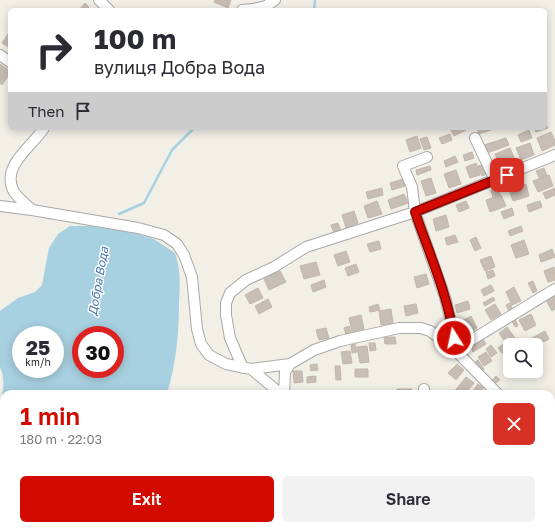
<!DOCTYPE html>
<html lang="en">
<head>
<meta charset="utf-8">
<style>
  :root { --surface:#fff; --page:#f2f2f3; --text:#2b2b33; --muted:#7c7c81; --accent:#d20a00 }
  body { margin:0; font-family:"Golos Text",sans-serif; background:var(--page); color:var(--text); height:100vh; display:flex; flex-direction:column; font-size:15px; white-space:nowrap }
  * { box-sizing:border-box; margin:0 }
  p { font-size:13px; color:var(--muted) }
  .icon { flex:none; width:22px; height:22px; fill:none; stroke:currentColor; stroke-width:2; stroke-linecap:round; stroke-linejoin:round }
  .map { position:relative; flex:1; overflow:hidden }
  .sheet { position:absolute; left:0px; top:390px; width:555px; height:140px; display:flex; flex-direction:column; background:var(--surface); border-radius:12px 12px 0 0; box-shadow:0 2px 10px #0003 }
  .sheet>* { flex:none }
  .top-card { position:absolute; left:8px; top:8px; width:539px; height:122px; border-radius:6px; box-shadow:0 2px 10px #0003; background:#fff; color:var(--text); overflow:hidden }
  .buttons { position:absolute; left:503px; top:338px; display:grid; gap:8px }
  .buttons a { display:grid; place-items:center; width:40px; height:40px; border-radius:6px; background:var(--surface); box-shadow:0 2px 10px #0003; font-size:20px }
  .speed { position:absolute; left:12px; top:326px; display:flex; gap:8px; font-size:20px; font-weight:700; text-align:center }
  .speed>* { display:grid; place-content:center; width:52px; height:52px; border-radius:50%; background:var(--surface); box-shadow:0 2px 10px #0003; line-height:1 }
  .speed small { font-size:10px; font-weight:400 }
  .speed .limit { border:6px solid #d22; background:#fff; color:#111 }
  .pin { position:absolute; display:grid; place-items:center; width:34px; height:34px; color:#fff; margin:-17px; border-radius:8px; box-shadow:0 2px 6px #0006 }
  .me { position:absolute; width:44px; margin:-22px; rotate:350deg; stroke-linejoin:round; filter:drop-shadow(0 0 3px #0008) }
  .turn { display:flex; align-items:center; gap:14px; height:84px; padding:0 20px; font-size:18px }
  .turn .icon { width:52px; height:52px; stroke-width:2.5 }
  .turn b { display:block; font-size:28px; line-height:34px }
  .then { display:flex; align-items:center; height:38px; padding:0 20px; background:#0003; gap:8px; font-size:15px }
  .round { display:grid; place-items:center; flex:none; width:42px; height:42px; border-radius:6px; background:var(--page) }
  .summary { display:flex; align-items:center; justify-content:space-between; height:68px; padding:0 20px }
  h1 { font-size:24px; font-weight:600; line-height:30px; color:var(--accent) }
  .action { display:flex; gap:8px; margin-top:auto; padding:8px 20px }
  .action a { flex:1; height:46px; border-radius:6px; background:var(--accent); color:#fff; font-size:16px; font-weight:600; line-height:46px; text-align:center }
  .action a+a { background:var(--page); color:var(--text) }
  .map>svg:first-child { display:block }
</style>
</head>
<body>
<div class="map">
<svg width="555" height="530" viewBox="0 0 555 530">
  <rect width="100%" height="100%" fill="#f2efe7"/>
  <path fill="#a7d0e0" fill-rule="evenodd" d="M70 226H90L134 233 154 239 175 253C181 269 180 286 179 302 179 335 176 363 167 394H4V526H160L159 530H0V401C4 391 5 377 0 367V311L18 298 35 292 42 285 49 248 58 234ZM21 335H55V369H21ZM81 335H115V369H81Z"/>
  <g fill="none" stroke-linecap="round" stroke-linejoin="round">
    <path stroke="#a7d0e0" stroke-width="2.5" d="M314 10 315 0
      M119 214 144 203 172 150 194 128"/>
  </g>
  <path fill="#c7beb6" stroke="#c4b6a9" d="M215 0H231L228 8 214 2Z
    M85 3 89 7 86 10H79Z
    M10 31V48L2 43Z
    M0 64 10 71V73L2 85 0 83Z
    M545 122 548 128 536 132 534 128H545Z
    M450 128H465L466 130 454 136Z
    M477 128H494V129L479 134Z
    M529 130 532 138 521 142 518 135Z
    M551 132 555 141V145L542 151 537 138Z
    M450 134 452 140 442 144 439 138Z
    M417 136 421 148 410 152 406 140Z
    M427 137 431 148 424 150 420 139Z
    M506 138 509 145 487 153 484 145Z
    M530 143 534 155 521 160 516 148Z
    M510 148 516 162 501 169 495 154Z
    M472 152 474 158 465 161 463 155Z
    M455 156 458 162 446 167 444 161Z
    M476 163 480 175 470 178 466 167Z
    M484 164 487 174 482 176 478 166Z
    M430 166 431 170 417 175 416 170Z
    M544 168 547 176 540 179 536 171Z
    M456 170 461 184 449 188 444 174Z
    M549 175 553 186 538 192 533 181Z
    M431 178 436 193 426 196 421 181Z
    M403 179 405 186 392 190 390 183Z
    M526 184 529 196 513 201 509 190Z
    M382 188 383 195 368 199 366 192Z
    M497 188 500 195 493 198 491 190Z
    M555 188V195L546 199 543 193Z
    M404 194 408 203 391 209 388 200Z
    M501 195 506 206 490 212 486 200Z
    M377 201 382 214 368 218 364 206Z
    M466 201 469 208 459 212 456 205Z
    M540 201 542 207 529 212 527 205Z
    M512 208 514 215 504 219 501 212Z
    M354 211 358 223 346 228 342 215Z
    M446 215 449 227 436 231 433 219Z
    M338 223 341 231 334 233 331 225Z
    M521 226 523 231 510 236 508 231Z
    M455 235 458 242 447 245 445 238Z
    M476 237 481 248 475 251 470 240Z
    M524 240 529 254 516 258 511 245Z
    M379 241 381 249 370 252 367 244Z
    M552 249 555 257 541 262 539 255Z
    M346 251 350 262 338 266 334 255Z
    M491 256 495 267 485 271 480 260Z
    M316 262 320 275 304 279 300 266Z
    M356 264 359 272 348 276 345 268Z
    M554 267 555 280 548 282 544 271Z
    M493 270 495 276 488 279 486 272Z
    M280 271 286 282 269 290 264 279Z
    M426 274 429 284 417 288 414 277Z
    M324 280 326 287 313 292 311 285Z
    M533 281 537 291 533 293 528 283Z
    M491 285 494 291 484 296 481 290Z
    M514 287 521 301 512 305 506 292Z
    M258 288 263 298 250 304 245 295Z
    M555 296V309L552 311 546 300Z
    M493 297 495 300 485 306 483 303Z
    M268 299 272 307 259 314 255 306Z
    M468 301 470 309 457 313 455 305Z
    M510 303 513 310 509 311 506 305Z
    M378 304 380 310 370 312 369 307Z
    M416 304 418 313 406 316 404 306Z
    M495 304 501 314 491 320 485 310Z
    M391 309 393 323 381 325 379 311Z
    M531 314 536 325 525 331 519 320Z
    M361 315 364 329 352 332 349 318Z
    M471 316 477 328 469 333 462 321Z
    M515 319 518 326 515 327 512 321Z
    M441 323 447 331 442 335 436 327Z
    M349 326 351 333 346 335 344 328Z
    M507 327 515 338 507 344 499 333Z
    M326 328 329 338 319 340 316 330Z
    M545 331 549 339 536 346 533 345 530 339Z
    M384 337H395L396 344H385Z
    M483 339 486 344 473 352 470 346Z
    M369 343H375L376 350 370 351Z
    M355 344 357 352 352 353 351 345Z
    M503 344 506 350 502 353 498 348Z
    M491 345 497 353 491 357 486 349Z
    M367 346 369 362 360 363 357 347Z
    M350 351 352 363 343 364 341 352Z
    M486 352 492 361 484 366 478 357Z
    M478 360 484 369 480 372 474 363Z
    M317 364 318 370 311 371 310 365Z
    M457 364 464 370 456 380 448 373Z
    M335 366H340L341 380H336Z
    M355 369H368V377H355Z
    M293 371H302L303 382 294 383Z
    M316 376V382L307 383V377Z
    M496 376 500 380 493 385 490 382Z
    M466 377 474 383 465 394H457L454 392Z
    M478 384 483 388 478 394H474L472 392Z
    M397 389H412V394H397Z
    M551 456 555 459V472L551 469Z
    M274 526H289L287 530Z
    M311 526H323V530L310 528Z
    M334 526H341V530H334Z
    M458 526H472L471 530Z
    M485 526H497L496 530H485Z
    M510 526H525L524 530H510Z"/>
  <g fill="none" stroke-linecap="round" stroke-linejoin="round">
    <defs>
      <path id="minor" d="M99 0 109 10
        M242 10 253 9 266 6 275 0
        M0 55 10 62
        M475 138 495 180
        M427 157 403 166 412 187 415 212 445 297 452 326 455 350 555 289
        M0 206 32 210 138 228 164 235 177 244 184 255 192 277 197 329 201 344 209 355 226 364 251 369 281 394
        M32 210C26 204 19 199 14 192 0 166 32 147 44 128
        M243 368 230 338 226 315V303L230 293 246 280 274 267 306 247 415 212 555 155
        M251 369 290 364
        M284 394 285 372 290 364 314 350 340 341 399 328H421L430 331 455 350 498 394
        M424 394V389
        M551 448 555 451
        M551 519 555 520
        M293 530V526
        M422 530V526"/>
    </defs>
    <use href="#minor" stroke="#a8a8a8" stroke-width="12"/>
    <use href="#minor" stroke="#fff" stroke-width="10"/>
  </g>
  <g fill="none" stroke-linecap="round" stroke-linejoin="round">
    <defs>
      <path id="route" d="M454 338C448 295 429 253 415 212L507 175"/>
    </defs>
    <use href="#route" stroke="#880600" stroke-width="10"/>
    <use href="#route" stroke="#d20a00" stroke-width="7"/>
  </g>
  <g text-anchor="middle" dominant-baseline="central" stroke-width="3" stroke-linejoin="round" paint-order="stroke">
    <g font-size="12" font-style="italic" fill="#4675ad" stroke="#fff">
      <text transform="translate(98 281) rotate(-80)">Добра Вода</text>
    </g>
  </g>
</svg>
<div class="buttons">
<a><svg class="icon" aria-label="search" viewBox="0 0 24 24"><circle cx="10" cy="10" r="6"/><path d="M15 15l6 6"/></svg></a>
</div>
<div class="speed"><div>25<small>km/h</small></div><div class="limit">30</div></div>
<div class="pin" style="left:507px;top:175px;background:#d93025"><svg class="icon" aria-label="arrive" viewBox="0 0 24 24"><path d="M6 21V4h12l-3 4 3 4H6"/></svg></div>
<svg class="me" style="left:454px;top:338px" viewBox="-20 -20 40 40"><circle r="17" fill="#d20a00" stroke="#fff" stroke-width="3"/><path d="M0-11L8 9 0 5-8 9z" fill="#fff"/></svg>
<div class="top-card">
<div class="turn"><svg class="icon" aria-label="right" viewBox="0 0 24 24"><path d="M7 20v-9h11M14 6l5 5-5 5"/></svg><div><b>100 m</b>вулиця Добра Вода</div></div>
<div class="then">Then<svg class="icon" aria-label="arrive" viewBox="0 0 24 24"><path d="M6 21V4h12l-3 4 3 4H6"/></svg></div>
</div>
<section class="sheet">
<div class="summary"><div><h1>1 min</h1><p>180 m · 22:03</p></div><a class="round" style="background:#d93025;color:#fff"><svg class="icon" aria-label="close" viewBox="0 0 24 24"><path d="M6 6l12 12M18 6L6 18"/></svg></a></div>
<div class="action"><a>Exit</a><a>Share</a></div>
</section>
</div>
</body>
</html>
